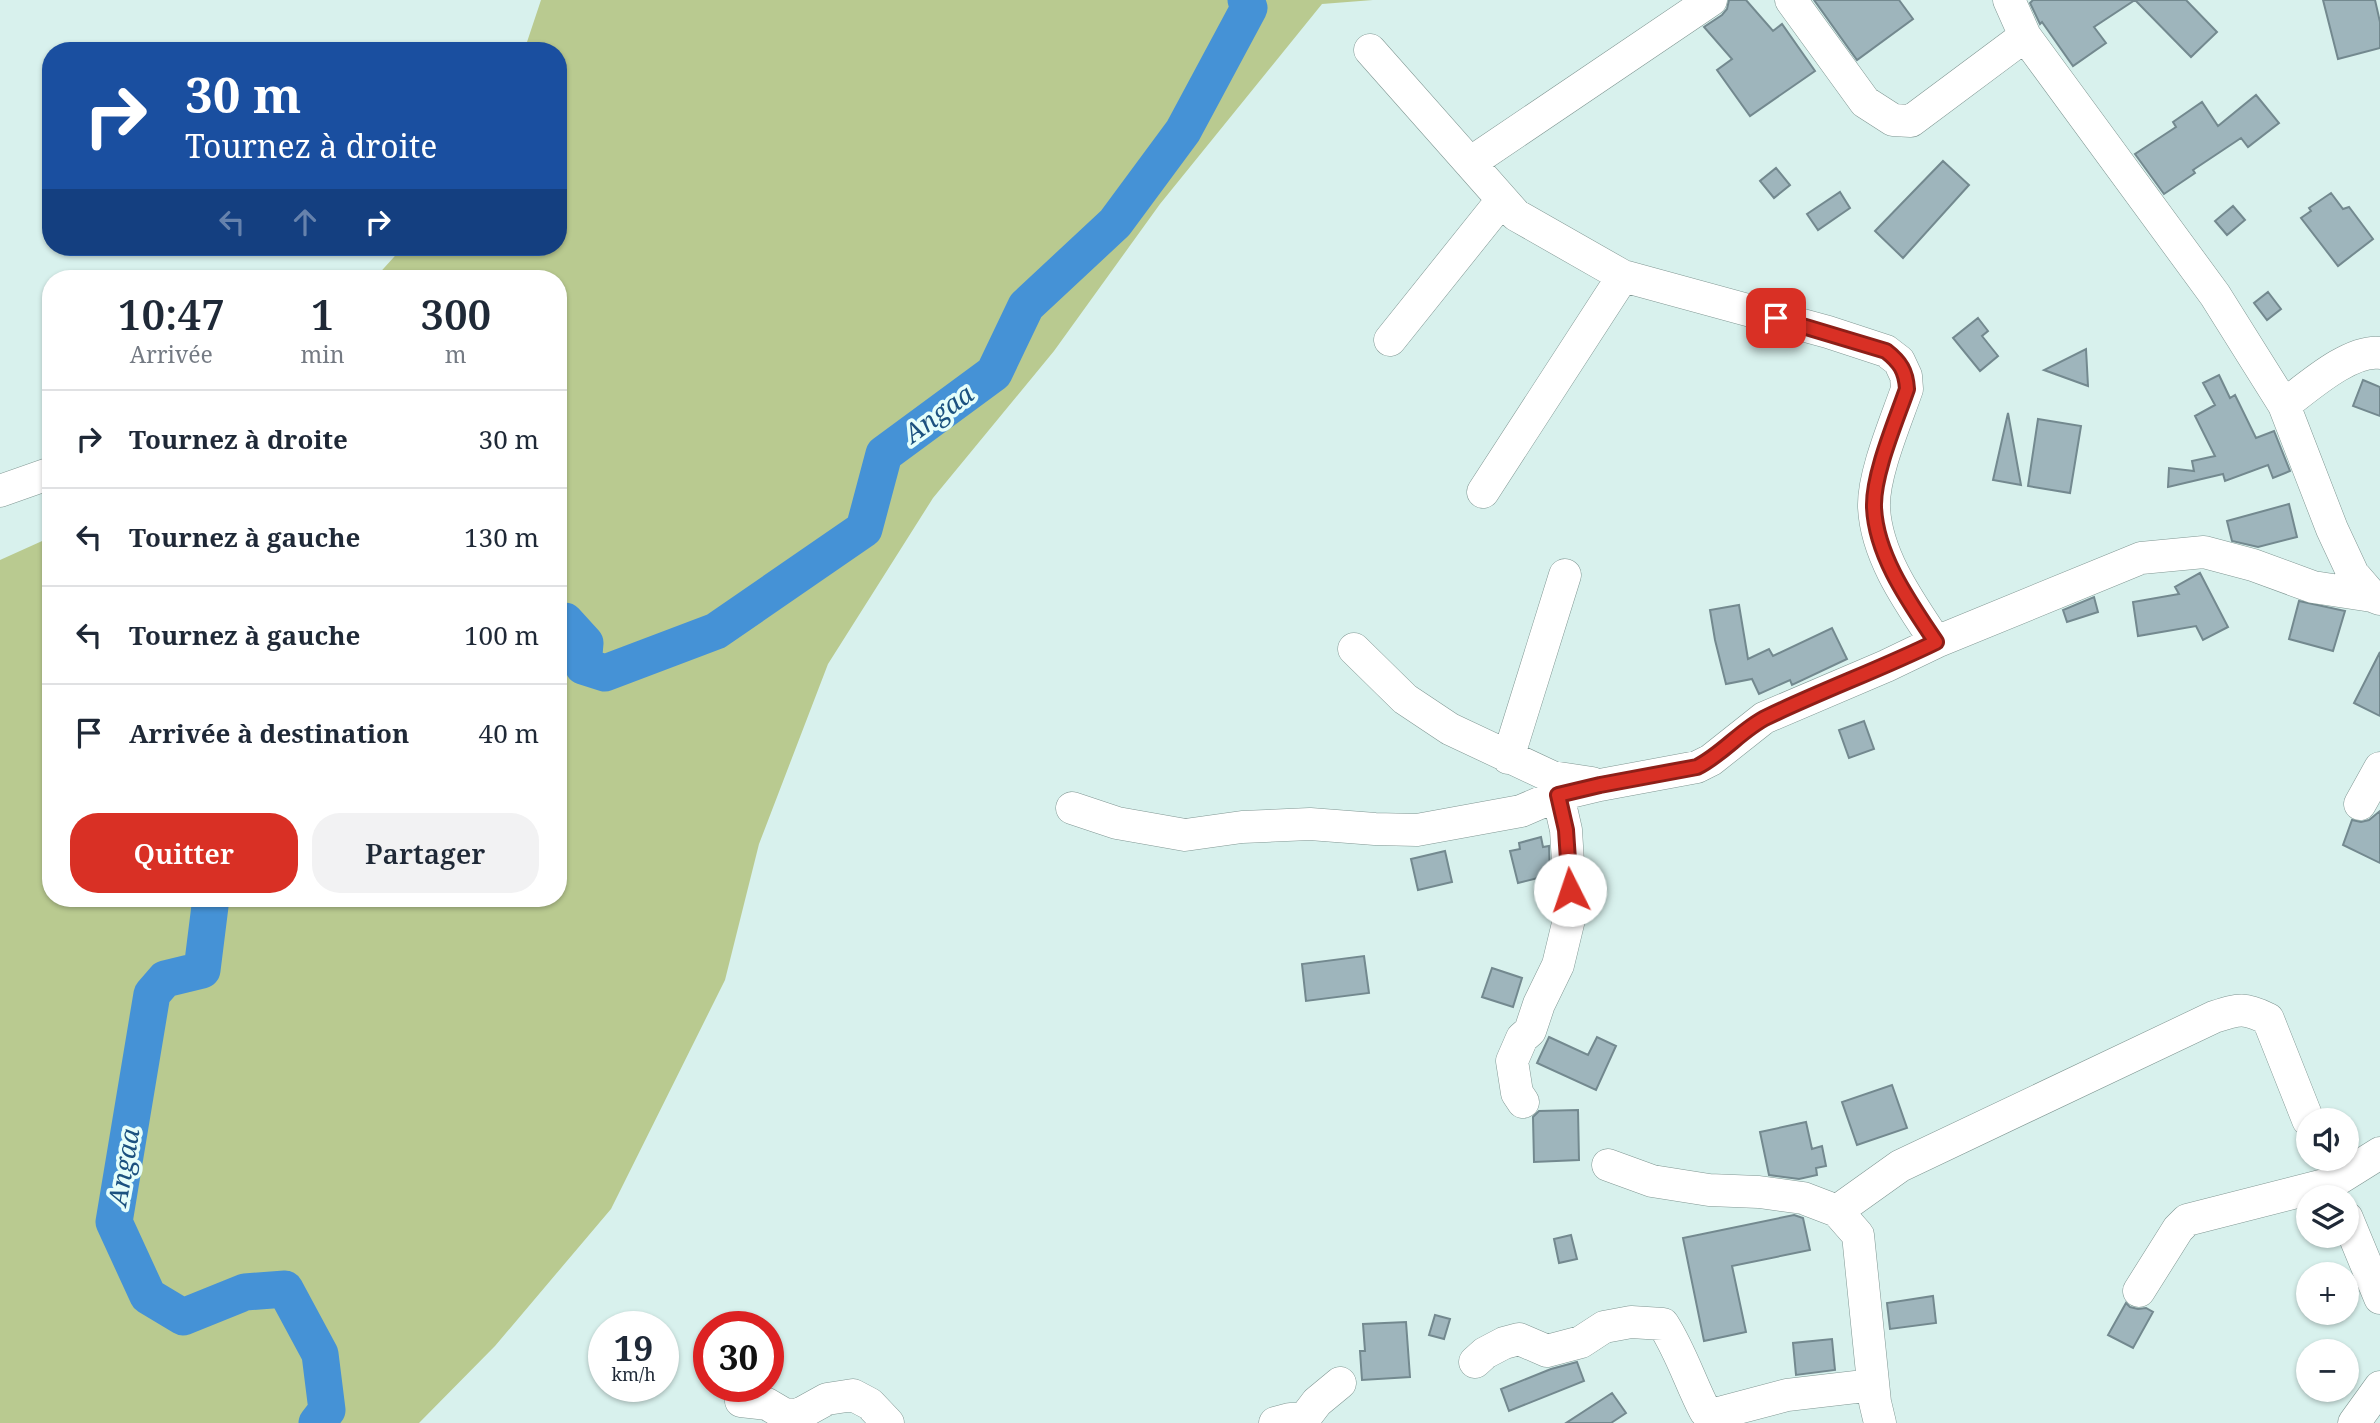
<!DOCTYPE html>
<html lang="fr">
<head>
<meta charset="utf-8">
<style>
  :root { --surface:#fff; --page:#f2f2f3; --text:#1f2937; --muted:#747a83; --line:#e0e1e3; --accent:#d93025 }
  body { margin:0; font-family:"Noto Serif",serif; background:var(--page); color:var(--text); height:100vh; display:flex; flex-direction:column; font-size:26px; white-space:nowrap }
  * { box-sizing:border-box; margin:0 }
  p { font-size:23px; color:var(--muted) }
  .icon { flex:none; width:38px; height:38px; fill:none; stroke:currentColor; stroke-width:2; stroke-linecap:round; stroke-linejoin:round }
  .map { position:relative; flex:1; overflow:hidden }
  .sheet { position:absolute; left:42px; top:270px; width:525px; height:637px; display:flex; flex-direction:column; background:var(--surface); border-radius:28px; box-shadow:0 2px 5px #0004 }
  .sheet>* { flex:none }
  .banner { position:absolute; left:42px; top:42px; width:525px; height:214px; border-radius:28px; box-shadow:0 2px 5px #0004; background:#1a4fa0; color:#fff; overflow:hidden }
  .buttons { position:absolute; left:2296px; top:1108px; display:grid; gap:14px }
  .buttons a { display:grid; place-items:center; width:63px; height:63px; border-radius:50%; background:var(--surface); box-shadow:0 2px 5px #0004; font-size:35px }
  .speed { position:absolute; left:588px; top:1311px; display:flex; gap:14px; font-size:35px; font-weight:700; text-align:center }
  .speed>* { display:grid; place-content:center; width:91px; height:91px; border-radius:50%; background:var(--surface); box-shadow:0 2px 5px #0004; line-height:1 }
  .speed small { font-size:18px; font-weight:400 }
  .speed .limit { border:10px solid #d22; background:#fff; color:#111 }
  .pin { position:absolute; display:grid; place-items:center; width:60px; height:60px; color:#fff; margin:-30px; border-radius:14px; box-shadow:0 4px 10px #0006 }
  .me { position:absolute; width:77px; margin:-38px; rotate:356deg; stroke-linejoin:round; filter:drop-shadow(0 0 5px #0008) }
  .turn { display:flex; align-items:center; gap:24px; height:147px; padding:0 28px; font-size:32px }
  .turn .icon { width:91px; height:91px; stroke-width:2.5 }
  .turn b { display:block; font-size:49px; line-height:60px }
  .lanes { display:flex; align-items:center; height:66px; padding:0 28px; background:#0003; justify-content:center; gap:35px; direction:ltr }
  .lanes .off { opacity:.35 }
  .eta { display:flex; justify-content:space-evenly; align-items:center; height:119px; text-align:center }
  .eta b { font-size:42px; font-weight:600; line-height:49px }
  .button { display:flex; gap:14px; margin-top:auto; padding:14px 28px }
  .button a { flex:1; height:80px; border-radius:28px; background:var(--accent); color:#fff; font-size:28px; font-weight:600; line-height:80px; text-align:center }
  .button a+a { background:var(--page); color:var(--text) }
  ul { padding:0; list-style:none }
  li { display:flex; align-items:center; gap:21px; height:98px; padding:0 28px; border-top:2px solid var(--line) }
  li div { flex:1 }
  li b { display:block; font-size:26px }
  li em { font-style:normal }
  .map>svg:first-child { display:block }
</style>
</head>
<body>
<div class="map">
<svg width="2380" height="1423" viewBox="0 0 2380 1423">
  <rect width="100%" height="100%" fill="#d8f1ed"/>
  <path fill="#b9ca90" d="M541 0H1373L1322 4 1160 204 1054 351 933 498 828 664 759 844 725 980 611 1209 495 1346 419 1423H0V560L51 537V898H558V278H375L403 247H558V51H524Z"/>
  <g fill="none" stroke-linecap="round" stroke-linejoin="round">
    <path stroke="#4592d6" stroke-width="37" d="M558 621H565L585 643 583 666 605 673 716 631 864 529 884 454 994 373 1026 306 1115 223 1183 131 1249 8 1246 0
      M211 898 202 970 165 979 152 994 114 1222 148 1296 183 1317 245 1292 285 1289 320 1354 327 1410 317 1423"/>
  </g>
  <path fill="#9eb5bc" stroke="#73898f" stroke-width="2" d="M1729 0H1746L1773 31 1782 24 1815 71 1750 116 1717 70 1732 59 1704 27 1722 15 1727 9Z
    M1814 0H1899L1913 19 1857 60Z
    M2033 0H2186L2217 32 2191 57 2135 0 2094 27 2106 43 2073 66 2042 22 2040 24 2030 3Z
    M2323 0H2375L2380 22V48L2338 59Z
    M2256 95 2279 123 2248 147 2241 138 2193 170 2195 173 2164 194 2135 154 2176 127 2173 122 2202 102 2218 126Z
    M1943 161 1969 185 1903 258 1875 231Z
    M1776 168 1790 185 1774 198 1760 181Z
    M1840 192 1850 208 1818 230 1807 214Z
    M2331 193 2343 209 2349 207 2373 239 2338 266 2301 218 2311 211 2309 208Z
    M2233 206 2245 220 2227 235 2215 221Z
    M2268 292 2281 309 2267 320 2254 303Z
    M1978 318 1988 331 1982 336 1998 356 1980 371 1953 338Z
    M2086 349 2088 386 2044 370Z
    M2219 375 2230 398 2235 395 2256 438 2274 431 2290 471 2273 478 2268 465 2225 481 2223 474 2168 487 2169 468 2194 471 2192 461 2215 456 2195 416 2215 405 2203 383Z
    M2363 380 2380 387V416L2353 406Z
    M2008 413 2021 485 1993 480Z
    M2038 419 2081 426 2070 493 2028 486Z
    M2289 504 2297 537 2258 547 2232 541 2227 521Z
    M2200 573 2228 627 2203 640 2196 626 2138 636 2133 602 2179 594 2175 587Z
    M2094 597 2098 612 2067 622 2063 610Z
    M2299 601 2345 611 2333 651 2289 639Z
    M1739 605 1748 659 1769 649 1773 656 1832 628 1847 659 1792 685 1790 680 1759 694 1752 679 1726 684 1715 640 1710 610Z
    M2380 652V716L2354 703Z
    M1864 721 1874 749 1849 758 1839 730Z
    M2380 811V863L2343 845 2352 820 2361 822 2369 820Z
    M1541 837 1543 847 1549 846 1550 875 1518 883 1510 851 1520 849 1519 843Z
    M1445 851 1452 882 1418 890 1411 859Z
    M1364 956 1369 993 1306 1001 1302 964Z
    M1492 968 1522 978 1513 1007 1482 997Z
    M1549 1037 1588 1055 1597 1037 1616 1046 1596 1090 1537 1063Z
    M1892 1085 1907 1128 1857 1145 1842 1102Z
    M1578 1110 1579 1160 1534 1162 1533 1117 1539 1111Z
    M1806 1122 1812 1149 1822 1146 1826 1166 1816 1168 1817 1175 1799 1179 1769 1175 1760 1132Z
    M1794 1215 1803 1218 1810 1250 1732 1266 1746 1332 1704 1341 1683 1238Z
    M1571 1235 1577 1259 1559 1263 1554 1239Z
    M1933 1296 1936 1323 1890 1329 1887 1303Z
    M2126 1303 2130 1307 2138 1309 2146 1308 2153 1312 2133 1348 2108 1335Z
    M1435 1315 1450 1319 1444 1339 1429 1335Z
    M1406 1322 1410 1377 1362 1380 1360 1351H1365L1363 1324Z
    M1832 1339 1835 1370 1796 1375 1793 1343Z
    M1577 1362 1584 1381 1509 1411 1501 1389 1551 1369Z
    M1612 1393 1626 1413 1611 1423H1566Z"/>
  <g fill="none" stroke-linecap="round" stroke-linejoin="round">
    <defs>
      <path id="minor" d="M1791 0 1865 102 1893 120 1911 121 2025 36
        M2009 0 2025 36 2215 295 2252 354 2284 405 2332 529 2353 574 2372 596
        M1370 50 1516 215 1623 276 1828 332 1886 351 1899 361 1906 376 1907 389C1896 421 1873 474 1874 507 1876 556 1910 603 1936 642
        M1470 163 1711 0
        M1390 340 1502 200
        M2284 405C2307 388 2350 349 2380 353
        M0 491 51 473
        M1483 492 1623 276
        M1354 649 1405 699 1450 729 1552 777 1592 783
        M1508 758 1565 575
        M2360 804 2380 768
        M1072 808 1117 823 1185 835 1242 827 1310 824 1375 829 1417 830 1521 811 1558 795 1600 785 1697 767 1711 760 1764 718 1886 666 1936 642 2141 558 2204 552 2253 565 2313 587 2372 596 2380 599
        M1523 1102 1517 1093 1512 1061 1522 1038 1530 1031 1539 1004 1558 965 1571 911 1566 830 1558 795
        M1608 1165 1652 1181 1709 1190 1759 1192 1803 1198 1837 1211 1858 1235 1875 1402 1880 1423
        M1837 1211 1900 1166 2214 1017C2239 1009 2244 1007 2268 1019L2308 1120
        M2347 1218 2380 1298
        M2139 1291 2178 1229 2187 1220 2332 1183 2380 1153
        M1475 1362 1485 1353 1504 1343 1519 1339 1547 1351 1581 1342 1604 1327 1631 1322 1663 1324C1681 1352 1690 1382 1705 1411L1719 1413 1787 1395 1873 1385
        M741 1401 767 1404 784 1414 798 1415 827 1399 853 1395 870 1404 888 1423
        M1275 1423 1290 1419H1304
        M1305 1423 1304 1419 1317 1402 1340 1383
        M2354 1423 2380 1387"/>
    </defs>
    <use href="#minor" stroke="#809793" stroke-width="33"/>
    <use href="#minor" stroke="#fff" stroke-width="32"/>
  </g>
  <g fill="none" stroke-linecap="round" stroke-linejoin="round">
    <defs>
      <path id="route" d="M1570 890 1566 830 1558 795 1600 785 1697 767C1723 754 1742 729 1767 717 1823 690 1881 669 1936 642 1910 603 1876 556 1874 507 1873 474 1896 421 1907 389 1906 371 1900 362 1886 351L1776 318"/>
    </defs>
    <use href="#route" stroke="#8d1f18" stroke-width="18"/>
    <use href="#route" stroke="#d93025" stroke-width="12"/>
  </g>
  <g text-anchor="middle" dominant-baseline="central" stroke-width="7" stroke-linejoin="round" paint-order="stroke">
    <g font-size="26" font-style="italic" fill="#1b517f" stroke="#e5fefa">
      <text transform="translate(938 413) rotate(-36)">Angaa</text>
      <text transform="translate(123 1167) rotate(-80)">Angaa</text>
    </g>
  </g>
</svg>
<div class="buttons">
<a><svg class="icon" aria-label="sound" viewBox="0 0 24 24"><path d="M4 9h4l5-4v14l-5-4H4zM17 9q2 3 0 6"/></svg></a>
<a><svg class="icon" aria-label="layers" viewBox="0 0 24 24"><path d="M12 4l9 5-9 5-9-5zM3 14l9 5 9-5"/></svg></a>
<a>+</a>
<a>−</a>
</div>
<div class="speed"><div>19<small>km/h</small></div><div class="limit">30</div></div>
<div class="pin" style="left:1776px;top:318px;background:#d93025"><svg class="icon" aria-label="arrive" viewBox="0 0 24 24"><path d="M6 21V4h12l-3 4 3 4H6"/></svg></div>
<svg class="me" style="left:1570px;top:890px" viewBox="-20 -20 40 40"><circle r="19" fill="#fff"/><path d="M0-13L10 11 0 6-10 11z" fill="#d93025"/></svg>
<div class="banner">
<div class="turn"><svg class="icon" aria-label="right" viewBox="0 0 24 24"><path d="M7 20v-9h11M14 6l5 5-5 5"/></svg><div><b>30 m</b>Tournez à droite</div></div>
<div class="lanes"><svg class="icon off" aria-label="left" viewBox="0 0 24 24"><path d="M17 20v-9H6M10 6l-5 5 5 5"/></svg><svg class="icon off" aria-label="ahead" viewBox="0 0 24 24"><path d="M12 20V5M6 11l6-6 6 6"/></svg><svg class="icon" aria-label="right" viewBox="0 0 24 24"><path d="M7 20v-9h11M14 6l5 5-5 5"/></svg></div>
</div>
<section class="sheet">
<div class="eta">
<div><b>10:47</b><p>Arrivée</p></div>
<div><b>1</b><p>min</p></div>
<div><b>300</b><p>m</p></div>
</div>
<ul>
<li><svg class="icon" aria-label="right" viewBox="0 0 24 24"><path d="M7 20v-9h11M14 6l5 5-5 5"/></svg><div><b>Tournez à droite</b></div><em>30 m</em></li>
<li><svg class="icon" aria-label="left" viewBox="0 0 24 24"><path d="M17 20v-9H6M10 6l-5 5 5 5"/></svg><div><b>Tournez à gauche</b></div><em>130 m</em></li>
<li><svg class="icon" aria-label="left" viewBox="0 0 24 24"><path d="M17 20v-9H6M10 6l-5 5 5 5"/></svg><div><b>Tournez à gauche</b></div><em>100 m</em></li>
<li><svg class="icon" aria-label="arrive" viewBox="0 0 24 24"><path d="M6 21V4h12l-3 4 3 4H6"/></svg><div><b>Arrivée à destination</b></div><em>40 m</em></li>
</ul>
<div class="button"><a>Quitter</a><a>Partager</a></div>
</section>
</div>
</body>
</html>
